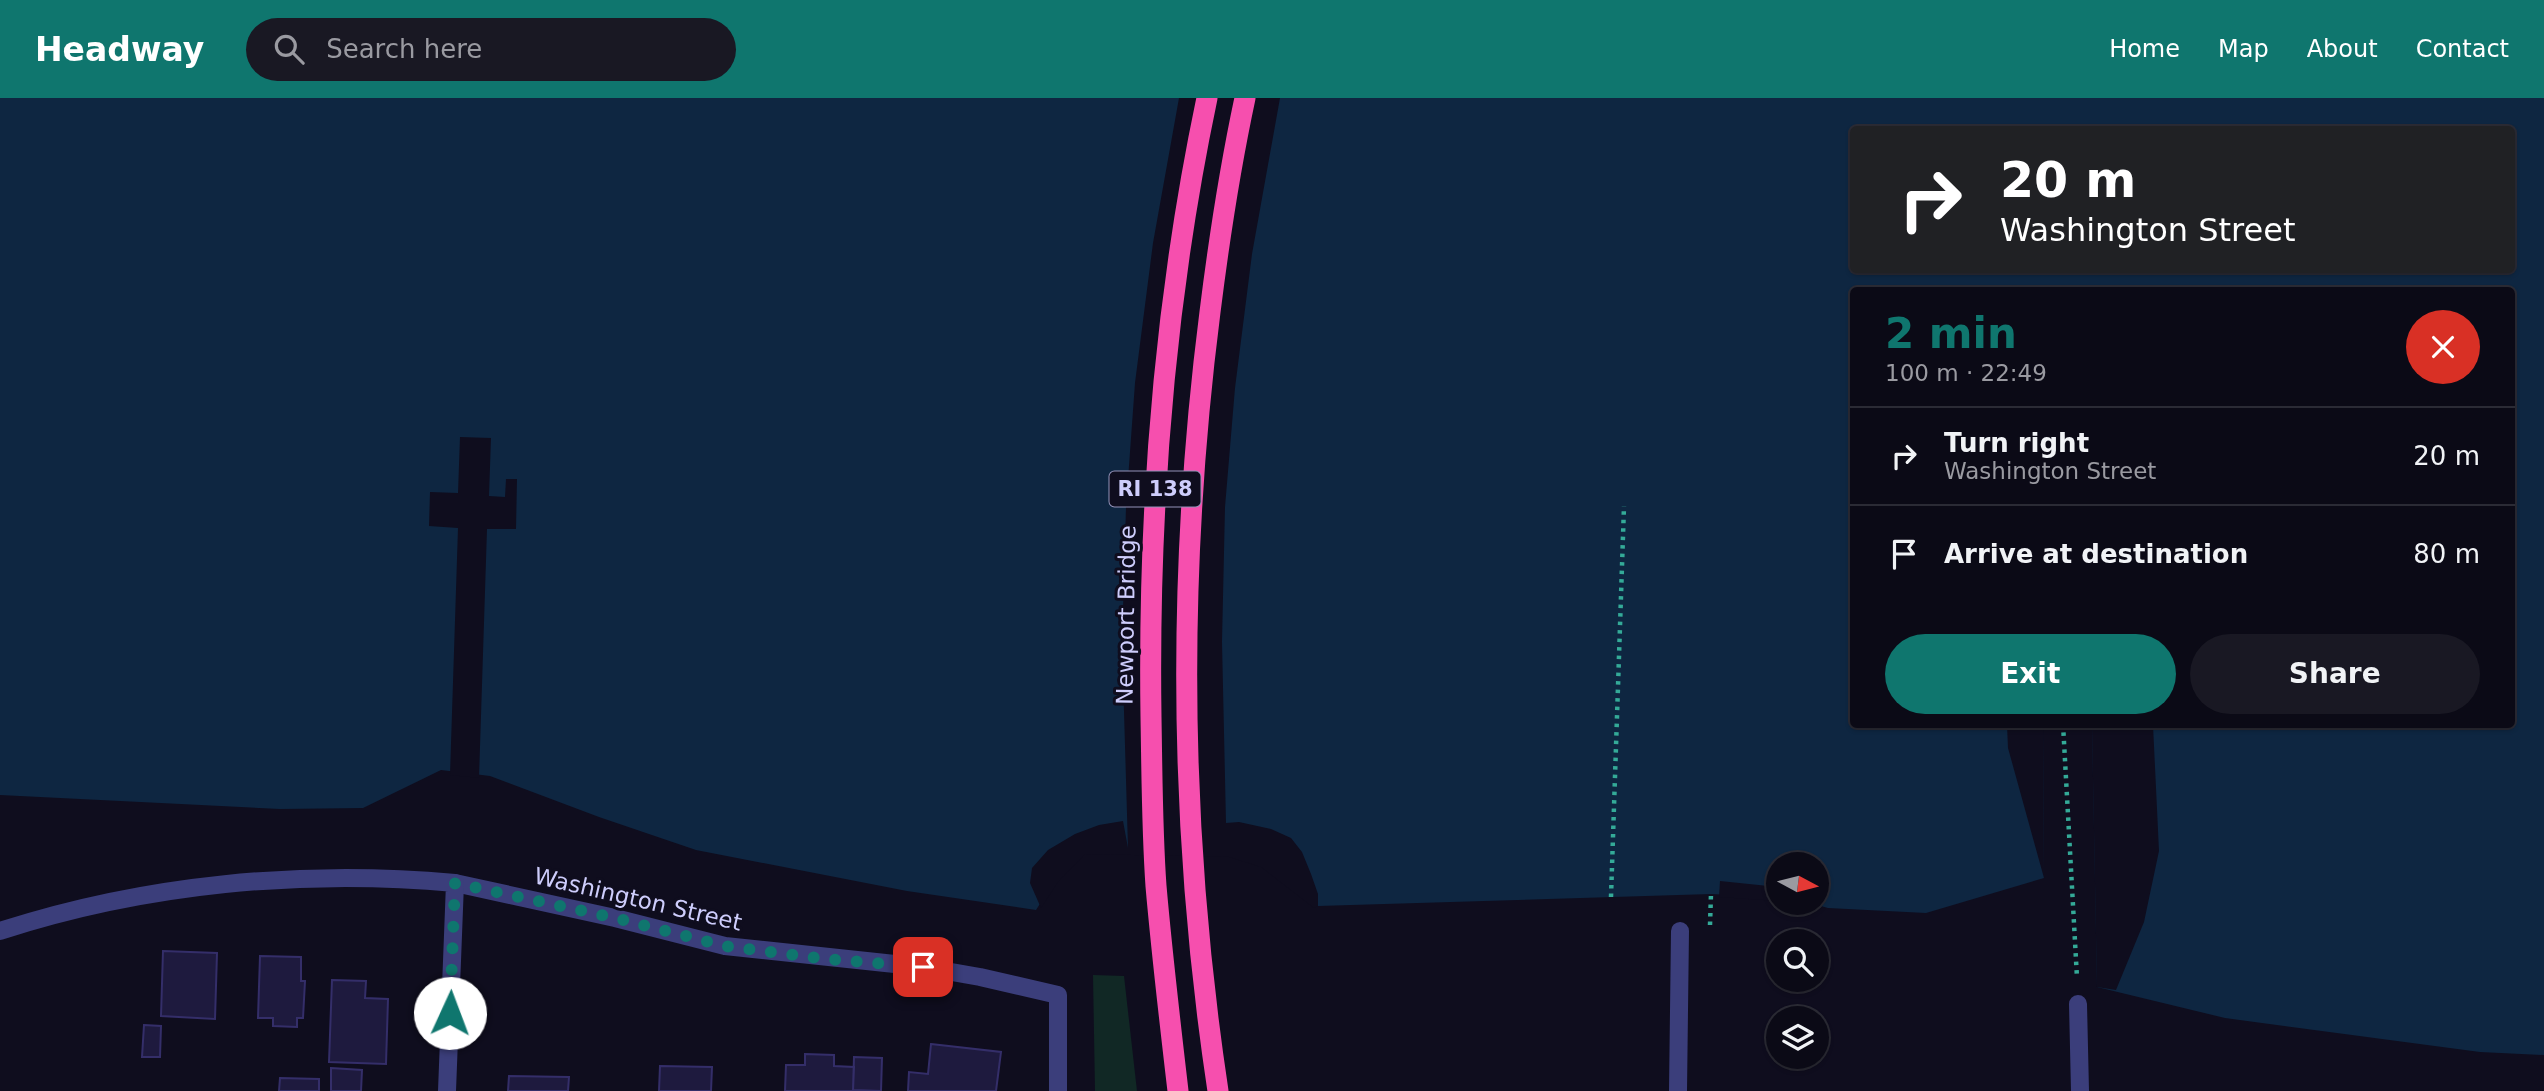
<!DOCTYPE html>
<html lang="en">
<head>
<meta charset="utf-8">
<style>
  :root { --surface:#0b0a16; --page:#191823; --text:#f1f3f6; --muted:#9a9aa1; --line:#2b2b35; --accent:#0f766e }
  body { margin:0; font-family:"DejaVu Sans",sans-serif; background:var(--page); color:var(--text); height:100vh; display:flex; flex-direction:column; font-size:26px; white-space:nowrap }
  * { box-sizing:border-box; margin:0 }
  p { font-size:23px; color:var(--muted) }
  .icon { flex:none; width:38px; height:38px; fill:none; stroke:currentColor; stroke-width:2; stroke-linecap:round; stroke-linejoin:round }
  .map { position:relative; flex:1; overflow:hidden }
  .panel { position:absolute; left:1850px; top:189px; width:665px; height:441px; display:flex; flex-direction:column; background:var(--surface); border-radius:7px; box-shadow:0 2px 5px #0004,0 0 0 2px var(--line) }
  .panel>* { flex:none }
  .top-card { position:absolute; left:1850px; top:28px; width:665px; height:147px; border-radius:7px; box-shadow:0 2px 5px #0004,0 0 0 2px var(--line); background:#202124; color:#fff; overflow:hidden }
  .needle { width:46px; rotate:97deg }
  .fabs { position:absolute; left:1766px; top:754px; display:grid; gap:14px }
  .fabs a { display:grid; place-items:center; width:63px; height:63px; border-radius:50%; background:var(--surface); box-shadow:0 2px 5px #0004,0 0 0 2px var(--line); font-size:35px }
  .pin { position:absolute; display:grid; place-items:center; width:60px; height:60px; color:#fff; margin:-30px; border-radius:14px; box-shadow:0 4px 10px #0006 }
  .me { position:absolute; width:77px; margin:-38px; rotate:2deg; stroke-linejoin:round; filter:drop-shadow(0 0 5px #0008) }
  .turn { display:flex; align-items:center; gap:24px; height:147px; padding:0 35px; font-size:32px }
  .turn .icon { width:91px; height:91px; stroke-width:2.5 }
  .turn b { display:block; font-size:49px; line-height:60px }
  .round { display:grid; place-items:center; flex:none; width:74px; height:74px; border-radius:37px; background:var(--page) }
  .head { display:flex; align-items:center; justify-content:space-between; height:119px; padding:0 35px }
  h1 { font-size:42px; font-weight:800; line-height:52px; color:var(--accent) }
  .button { display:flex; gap:14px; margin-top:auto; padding:14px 35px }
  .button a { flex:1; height:80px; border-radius:42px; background:var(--accent); color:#fff; font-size:28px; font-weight:800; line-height:80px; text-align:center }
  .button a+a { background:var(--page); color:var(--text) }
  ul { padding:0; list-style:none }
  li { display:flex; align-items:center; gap:21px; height:98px; padding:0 35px; border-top:2px solid var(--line) }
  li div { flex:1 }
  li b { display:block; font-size:26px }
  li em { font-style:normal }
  header { display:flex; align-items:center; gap:42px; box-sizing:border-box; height:98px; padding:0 35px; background:var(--accent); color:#fff }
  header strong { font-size:33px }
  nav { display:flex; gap:38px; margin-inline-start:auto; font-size:24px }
  .search { width:490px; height:63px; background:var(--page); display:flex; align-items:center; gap:18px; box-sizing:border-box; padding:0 24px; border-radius:38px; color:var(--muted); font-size:26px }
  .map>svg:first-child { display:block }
</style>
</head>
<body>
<header>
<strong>Headway</strong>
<div class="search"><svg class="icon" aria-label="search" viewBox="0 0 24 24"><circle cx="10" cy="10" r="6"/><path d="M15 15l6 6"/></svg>Search here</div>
<nav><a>Home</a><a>Map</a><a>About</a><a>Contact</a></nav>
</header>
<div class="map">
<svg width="2544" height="993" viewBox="0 0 2544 993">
  <rect width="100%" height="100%" fill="#0f0d1e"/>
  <path fill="#112825" d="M1093 877 1124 878 1137 993H1095Z"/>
  <path fill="#0e2641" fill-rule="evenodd" d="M0 0H2544V957L2480 954 2225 920 2097 889 2092 627 2511 626V192H1853V626L2043 627 2044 780 1926 815 1828 810 1810 805H1816V766H1778V799L1711 796 1318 808 1262 766 1229 755 1084 753 1055 782 1036 812 907 793 696 752 599 719 490 678 441 672 363 710 280 711 0 697ZM1853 32H2511V172H1853Z"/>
  <path fill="#0f0d1e" d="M1179 0H1280L1252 156 1235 290 1225 409 1222 544 1226 725 1239 724 1271 731 1291 740 1302 754 1311 776 1318 796V808L1314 810 1261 769 1229 759 1085 756 1058 784 1041 810 1030 785 1032 770 1048 752 1075 736 1099 727 1123 723 1128 750 1122 545 1126 409 1135 285 1153 145Z
    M460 339 491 340 489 398 505 399 506 381H517L516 431H487L479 680 450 677 458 430 429 428 430 394 458 395Z
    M2007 627H2043L2044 780 2008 650Z
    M2092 627H2153L2159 753 2144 824 2116 892 2097 889Z
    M1720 783 1778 789V803L1719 799Z"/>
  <path fill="#1e1a3e" stroke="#342e69" stroke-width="2" d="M163 853 217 855 215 921 161 918Z
    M260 858 301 859V883H305L303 920H297V929L273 928V920H258Z
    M332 882 366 883 365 900 388 901 386 966 329 964Z
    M144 927 161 928 160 959H142Z
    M931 946 1001 954 996 993H908L909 974 928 976Z
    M805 956 834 957V968L854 969 853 993H785L786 967H805Z
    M854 959 882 960 881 993 853 992Z
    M660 968 712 969 711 993H659Z
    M331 970 362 972 361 993H331Z
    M509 978 569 979 568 993H508Z
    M280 980 319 981V993H279Z"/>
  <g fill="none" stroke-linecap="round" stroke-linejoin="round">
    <path stroke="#34aa98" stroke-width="4.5" stroke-dasharray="3.5 5" stroke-linecap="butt" d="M2063 626 2077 880
      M1611 799 1624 408
      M1710 827 1711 796"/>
    <path stroke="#3b3e7b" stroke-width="18" d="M455 785 615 820 725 848 923 869 980 879 1058 897V993
      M2078 906 2080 993
      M1678 993 1680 833"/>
    <path stroke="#3b3e7b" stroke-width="18" d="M0 833C145 786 303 771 455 785L447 993"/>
    <path stroke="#f64fae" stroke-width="21" d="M1178 993C1170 925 1162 857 1156 788 1152 732 1152 675 1151 619 1148 412 1164 204 1207 0
      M1218 993C1179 735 1177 472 1210 214 1219 142 1230 70 1245 0"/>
  </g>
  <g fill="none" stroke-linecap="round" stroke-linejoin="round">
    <path stroke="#0f766e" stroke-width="12" stroke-dasharray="0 21.6" d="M450 915 455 785 615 820 725 848 826 861 923 869"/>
  </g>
  <g text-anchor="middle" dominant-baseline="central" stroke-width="6" stroke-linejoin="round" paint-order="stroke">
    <rect fill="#0f0d1e" stroke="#9593b9" stroke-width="2" x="1109.5" y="373.5" width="91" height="35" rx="5"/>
    <g font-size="21" font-weight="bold" fill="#cecdfc">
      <text x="1155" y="391">RI 138</text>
    </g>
    <g font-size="23" fill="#cecdfc" stroke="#0f0d1e">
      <text transform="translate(1126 517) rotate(-89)">Newport Bridge</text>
      <text transform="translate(638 801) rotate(13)">Washington Street</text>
    </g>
  </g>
</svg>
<div class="fabs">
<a><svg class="needle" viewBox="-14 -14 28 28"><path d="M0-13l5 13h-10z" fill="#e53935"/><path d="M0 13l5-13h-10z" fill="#9a9aa1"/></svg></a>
<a><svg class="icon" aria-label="search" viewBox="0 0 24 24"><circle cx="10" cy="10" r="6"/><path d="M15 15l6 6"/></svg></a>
<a><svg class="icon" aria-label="layers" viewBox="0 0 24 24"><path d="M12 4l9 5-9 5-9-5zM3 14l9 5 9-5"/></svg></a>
</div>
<div class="pin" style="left:923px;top:869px;background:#d93025"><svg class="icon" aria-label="arrive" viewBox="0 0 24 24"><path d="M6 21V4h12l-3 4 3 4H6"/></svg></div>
<svg class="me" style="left:450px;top:915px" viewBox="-20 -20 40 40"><circle r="19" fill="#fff"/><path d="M0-13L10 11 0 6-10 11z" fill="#0f766e"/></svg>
<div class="top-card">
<div class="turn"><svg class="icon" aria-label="right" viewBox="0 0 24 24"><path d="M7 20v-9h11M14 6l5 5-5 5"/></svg><div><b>20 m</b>Washington Street</div></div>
</div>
<section class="panel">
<div class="head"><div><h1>2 min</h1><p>100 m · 22:49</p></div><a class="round" style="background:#d93025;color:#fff"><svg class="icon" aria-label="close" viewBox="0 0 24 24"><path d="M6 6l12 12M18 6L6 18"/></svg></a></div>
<ul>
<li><svg class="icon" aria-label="right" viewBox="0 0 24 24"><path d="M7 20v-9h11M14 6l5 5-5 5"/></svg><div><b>Turn right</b><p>Washington Street</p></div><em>20 m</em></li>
<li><svg class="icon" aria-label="arrive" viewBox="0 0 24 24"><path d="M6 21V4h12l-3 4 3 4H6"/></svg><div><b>Arrive at destination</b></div><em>80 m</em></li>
</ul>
<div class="button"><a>Exit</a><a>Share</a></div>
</section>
</div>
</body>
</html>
